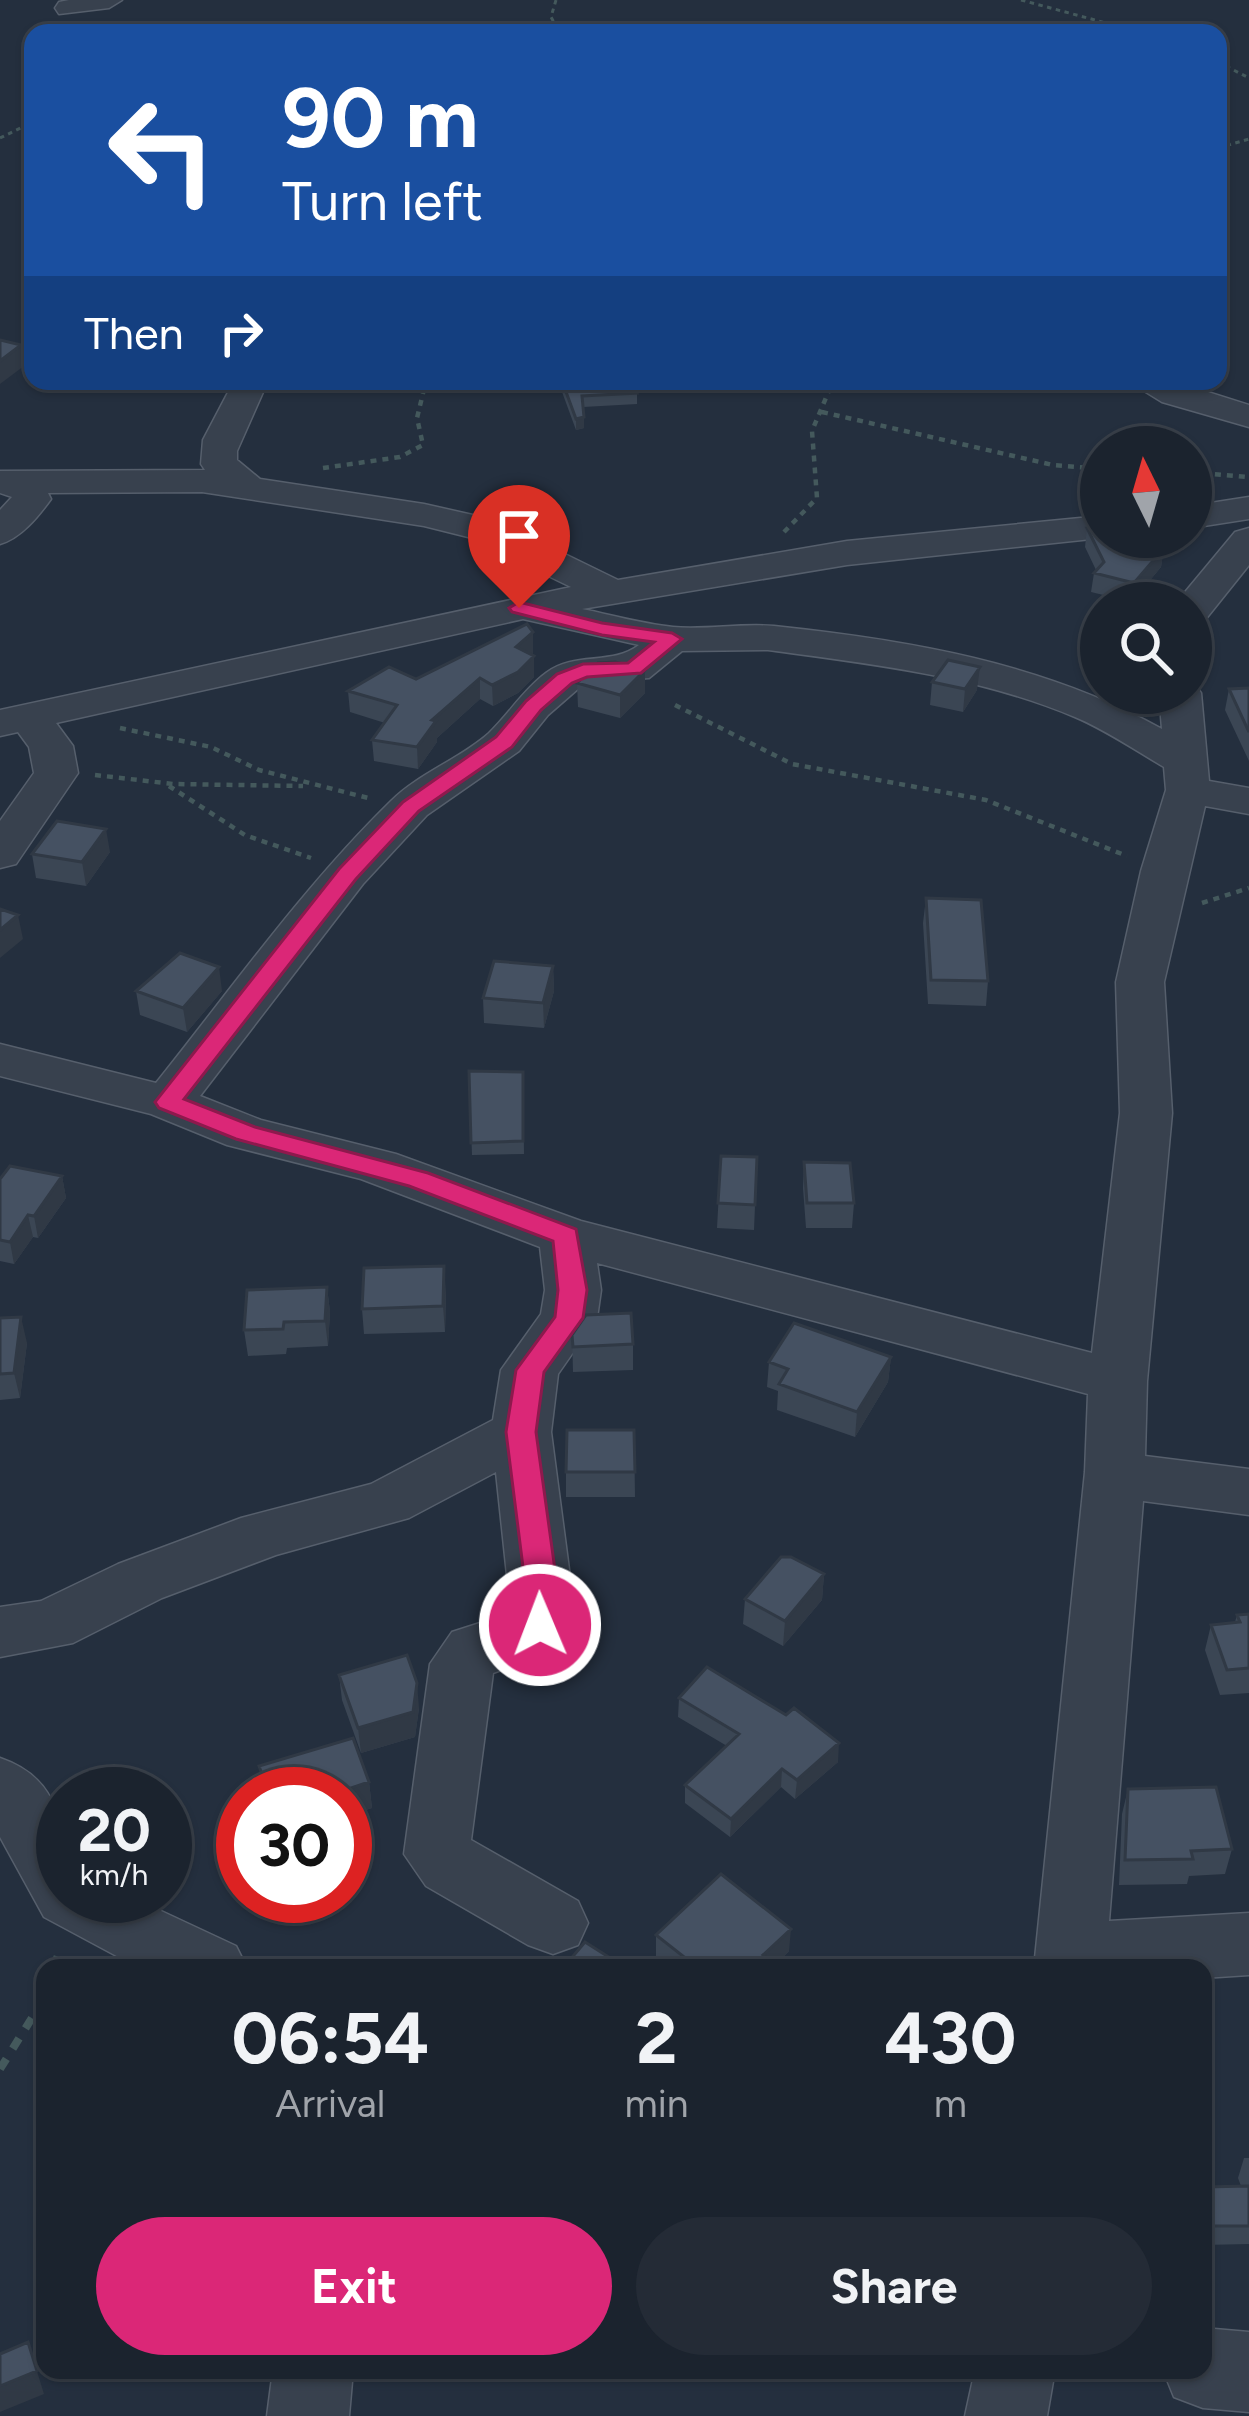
<!DOCTYPE html>
<html lang="en">
<head>
<meta charset="utf-8">
<style>
  :root { --surface:#1b232e; --page:#242b36; --text:#f1f3f6; --muted:#a0a4aa; --line:#39404a; --accent:#db2777 }
  body { margin:0; font-family:Figtree,sans-serif; background:var(--page); color:var(--text); height:100vh; display:flex; flex-direction:column; font-size:45px; white-space:nowrap }
  * { box-sizing:border-box; margin:0 }
  p { font-size:39px; color:var(--muted) }
  .icon { flex:none; width:66px; height:66px; fill:none; stroke:currentColor; stroke-width:2; stroke-linecap:round; stroke-linejoin:round }
  .map { position:relative; flex:1; overflow:hidden }
  .panel { position:absolute; left:36px; top:1959px; width:1176px; height:420px; display:flex; flex-direction:column; background:var(--surface); border-radius:24px; box-shadow:0 3px 9px #0004,0 0 0 3px var(--line) }
  .panel>* { flex:none }
  .hud { position:absolute; left:24px; top:24px; width:1203px; height:366px; border-radius:24px; box-shadow:0 3px 9px #0004,0 0 0 3px var(--line); background:#1a4fa0; color:#fff; overflow:hidden }
  .needle { width:78px; rotate:355deg }
  .buttons { position:absolute; left:1080px; top:426px; display:grid; gap:24px }
  .buttons a { display:grid; place-items:center; width:132px; height:132px; border-radius:50%; background:var(--surface); box-shadow:0 3px 9px #0004,0 0 0 3px var(--line); font-size:60px }
  .speed { position:absolute; left:36px; top:1767px; display:flex; gap:24px; font-size:60px; font-weight:700; text-align:center }
  .speed>* { display:grid; place-content:center; width:156px; height:156px; border-radius:50%; background:var(--surface); box-shadow:0 3px 9px #0004,0 0 0 3px var(--line); line-height:1 }
  .speed small { font-size:30px; font-weight:400 }
  .speed .limit { border:18px solid #d22; background:#fff; color:#111 }
  .pin { position:absolute; display:grid; place-items:center; width:102px; height:102px; color:#fff; margin:-123px -51px; border-radius:50% 50% 50% 0; rotate:-45deg; box-shadow:0 0 12px #0007 }
  .pin .icon { rotate:45deg }
  .me { position:absolute; width:132px; margin:-66px; rotate:359deg; stroke-linejoin:round; filter:drop-shadow(0 0 9px #0008) }
  .turn { display:flex; align-items:center; gap:42px; height:252px; padding:0 60px; font-size:54px }
  .turn .icon { width:156px; height:156px; stroke-width:2.5 }
  .turn b { display:block; font-size:84px; line-height:102px }
  .then { display:flex; align-items:center; height:114px; padding:0 60px; background:#0003; gap:24px; font-size:45px }
  .eta { display:flex; justify-content:space-evenly; align-items:center; height:204px; text-align:center }
  .eta b { font-size:72px; font-weight:700; line-height:84px }
  .button { display:flex; gap:24px; margin-top:auto; padding:24px 60px }
  .button a { flex:1; height:138px; border-radius:72px; background:var(--accent); color:#fff; font-size:48px; font-weight:700; line-height:138px; text-align:center }
  .button a+a { background:var(--page); color:var(--text) }
  .map>svg:first-child { display:block }
</style>
</head>
<body>
<div class="map">
<svg width="1249" height="2416" viewBox="0 0 1249 2416">
  <rect width="100%" height="100%" fill="#242f3e"/>
  <g fill="none" stroke-linecap="round" stroke-linejoin="round">
    <defs>
      <path id="minor" d="M69 0H122L109 8 59 14 55 8 59 2Z
        M234 381H268L237 451V460L260 479 424 504 495 520 618 580 847 541 1101 516V537H1107L1101 538 847 565 582 609C612 615 643 624 673 627 706 630 740 623 774 626 907 640 1044 663 1162 729L1159 693H1191V683L1195 684 1201 693 1209 781 1249 788V814L1205 806 1164 982 1172 1113 1147 1381 1145 1456 1249 1469V1515L1143 1501 1109 1921 1249 1913V1975L1203 1978V1968H1034L1085 1472 1088 1394 597 1263 601 1290 597 1318 558 1374 551 1432 575 1615 555 1651 493 1673 471 1840 578 1901 588 1923 578 1945 553 1954 528 1945 426 1886 404 1854 430 1664 452 1632 511 1613 496 1472 409 1518 276 1555 162 1598 73 1643 0 1657V1607L41 1601 118 1564 241 1518 371 1484 493 1420 501 1370 541 1314 545 1290 540 1247 361 1179 227 1145 151 1114 0 1076V1044L156 1083C232 988 304 886 391 801 419 773 460 759 489 733 509 714 523 690 546 673 575 651 612 666 639 645L523 619 56 723 73 746 78 773 16 864 0 868V821L34 773 29 747 18 732 0 736V710L571 587 468 537 424 526 202 492 48 493 51 499C38 517 21 538 0 544V510L12 497 0 493V471L205 470 201 464 203 440ZM768 650C872 664 978 676 1075 717 1106 730 1135 750 1164 767L1166 790 1141 871 1116 982 1120 1113 1092 1353 581 1221 396 1154 261 1120 200 1096 363 884 427 815 519 751 548 715 579 688 590 682 649 678 682 651Z
        M1128 381H1173L1249 405V427L1162 402Z
        M1249 497V519L1191 528V506Z
        M1249 528V565L1205 620 1191 623V603H1176L1235 532Z
        M0 1758C67 1781 63 1836 63 1896H129L236 1946 247 1968H139L44 1917 0 1837Z
        M1203 2328 1249 2332V2412L1203 2408 1174 2397 1163 2370H1203Z
        M273 2370H353L349 2416H267Z
        M975 2370H1055L1047 2416H965Z"/>
    </defs>
    <use href="#minor" stroke="#565f6c" stroke-width="3"/>
    <path stroke="#44595c" stroke-width="3" stroke-dasharray="4.5 4.5" stroke-linecap="butt" d="M556 0 551 17 560 33
      M1021 0 1143 33
      M1218 62 1249 78
      M0 138 33 122
      M1218 148 1249 139"/>
    <path stroke="#44595c" stroke-width="4.5" stroke-dasharray="6 6" stroke-linecap="butt" d="M822 412 1053 465 1101 469
      M323 468 400 457 423 445 417 418 426 381
      M1191 472 1247 477
      M784 532 817 498 812 431 833 381
      M675 705 792 764 986 800 1127 856
      M120 728 211 747 259 770 372 799
      M95 775 173 784 303 786
      M169 786 245 835 311 858
      M1202 903 1249 888"/>
    <path stroke="#44595c" stroke-width="8" stroke-dasharray="12 12" stroke-linecap="butt" d="M54 1968 61 1946
      M0 2069 45 1997"/>
    <use href="#minor" fill="#38414e" fill-rule="evenodd"/>
  </g>
  <path fill="#3b4654" d="M558 381H632L637 393V404L583 407 584 428 576 430Z
    M1087 528 1164 548 1161 567 1132 602 1091 592 1094 573 1096 570 1085 547Z
    M533 632V653L531 655 534 656V677L518 693 493 706 480 699 437 738V742L418 769 374 761 372 740 385 723 350 712 348 691 416 679Z
    M932 682 977 690 963 712 930 705Z
    M577 683 645 693 620 718 578 707Z
    M1249 688V761L1225 710 1229 689Z
    M110 852 86 886 36 878 32 854Z
    M926 898 988 981 986 1006 928 1004 923 923Z
    M553 966 554 991 544 1028 484 1023 483 998Z
    M136 991H222L187 1032 140 1015Z
    M469 1071 523 1072 524 1154 472 1155Z
    M721 1156 757 1157 754 1230 717 1228Z
    M804 1162 854 1203 852 1228H806L803 1188Z
    M62 1176 66 1198 38 1238 33 1237 14 1264 0 1261V1179Z
    M327 1287 330 1312 328 1346 287 1348 286 1354 248 1356 244 1330Z
    M446 1292 445 1332 364 1334 362 1309Z
    M0 1318 27 1343 20 1398 0 1400Z
    M572 1335 633 1344V1370L573 1372Z
    M891 1357 888 1382 855 1437 777 1410 778 1391 767 1387 769 1362Z
    M634 1430 635 1497H566V1472Z
    M824 1574 822 1600 783 1646 743 1624 745 1599Z
    M1249 1614V1693L1220 1695 1205 1650 1211 1625 1235 1622 1237 1615Z
    M339 1675 419 1708 415 1737 361 1753 342 1700Z
    M679 1698 838 1762 795 1799 781 1787 730 1837 685 1803V1785L727 1746 678 1717Z
    M259 1766 369 1782 372 1808 347 1816 350 1839 345 1840V1794H264Z
    M1128 1789 1232 1849 1225 1874 1189 1876 1187 1884 1119 1885 1122 1814Z
    M656 1935 789 1951 775 1965 780 1968H669L656 1958Z
    M1244 2158H1249V2244L1203 2245V2187L1241 2186 1238 2178Z"/>
  <path fill="#303945" d="M21 345 24 366 0 384V361Z
    M584 417V428L576 430V419Z
    M1164 548 1161 567 1132 602 1134 583Z
    M533 632V653L517 668 516 647Z
    M534 656V677L518 693 493 706 492 685Z
    M980 667 977 690 963 712 965 689Z
    M645 670V693L620 718V695Z
    M480 678V699L437 738V742L418 769 417 747 432 720Z
    M106 829 110 852 86 886 82 862Z
    M18 915 23 939 0 958V930Z
    M553 966 554 991 544 1028 543 1003Z
    M219 967 222 991 187 1032 183 1008Z
    M62 1176 66 1198 38 1238 34 1216Z
    M28 1215 33 1237 14 1264 10 1242Z
    M444 1266 446 1292 445 1332 443 1306Z
    M327 1287 330 1312 328 1346 325 1321Z
    M21 1317 27 1343 20 1398 14 1373Z
    M891 1357 888 1382 855 1437 857 1412Z
    M824 1574 822 1600 783 1646 785 1621Z
    M417 1683 419 1708 415 1737 361 1753 358 1728Z
    M839 1743 838 1762 795 1799 797 1780Z
    M782 1769 781 1787 730 1837 731 1819Z
    M369 1782 372 1808 347 1816 350 1839 345 1840V1794H339V1792Z
    M791 1929 789 1951 772 1968 763 1955Z
    M28 2342 44 2394 0 2412V2386Z"/>
  <path fill="#455162" stroke="#303945" stroke-width="3" d="M0 340 21 345 0 361Z
    M562 381H632L637 393 582 396 584 417 576 419Z
    M1101 527V537H1158L1164 548 1134 583 1094 573 1104 562 1087 528Z
    M527 624 533 632 516 647 534 656 518 672 492 685 480 678 432 720 436 721 417 747 372 740 397 705 348 691 389 667 416 679Z
    M948 660 980 667 965 689 932 682Z
    M615 662 645 670 620 695 577 683 598 663Z
    M1249 688V732L1229 689Z
    M57 821 106 829 82 862 32 854Z
    M926 898 981 900 988 981 931 980Z
    M0 909 18 915 0 930Z
    M180 953 219 967 183 1008 136 991Z
    M494 961 553 966 543 1003 483 998Z
    M469 1071 523 1072V1141L471 1143Z
    M721 1156 757 1157 755 1205 718 1203Z
    M804 1162 850 1163 854 1203H807Z
    M10 1166 62 1176 34 1216 28 1215 10 1242 0 1240V1179Z
    M444 1266 443 1306 362 1309 364 1268Z
    M327 1287 325 1321 284 1322 283 1329 244 1330 247 1290Z
    M631 1313 633 1344 573 1347 572 1335 586 1315Z
    M21 1317 14 1373 0 1374V1318Z
    M794 1323 891 1357 857 1412 779 1384 788 1369 769 1362Z
    M567 1430H634L635 1472H566Z
    M781 1557H791L824 1574 785 1621 745 1599Z
    M1249 1614V1668L1227 1670 1211 1625 1240 1622 1237 1615Z
    M407 1655 417 1683 413 1712 358 1728 339 1675Z
    M707 1667 786 1715 794 1708 839 1743 797 1780 782 1769 731 1819 685 1785 739 1734 679 1698Z
    M353 1738 369 1782 339 1792V1794H269L259 1766Z
    M1216 1787 1232 1849 1191 1851 1193 1859 1125 1860 1128 1789Z
    M721 1874 791 1929 763 1955 780 1968H698L656 1935Z
    M585 1942 626 1968H563Z
    M1249 2186V2226H1203V2187Z
    M28 2342 37 2371 0 2386V2354Z"/>
  <path fill="#db2777" stroke="#8e194d" stroke-width="3" d="M519 602 602 623 672 633 682 639 641 673 587 677 572 683 541 710 512 747 419 811 356 879 184 1099 255 1127 428 1173 576 1229 587 1290 583 1318 544 1372 536 1432 559 1599 551 1634 540 1638 529 1634 524 1625 527 1599 506 1432 516 1370 555 1317 558 1290 553 1241 409 1186 236 1139 159 1108 155 1102 339 869 403 802 496 737 526 701 557 674 583 664 628 663 654 642 602 635 512 612 509 608Z"/>
</svg>
<div class="buttons">
<a><svg class="needle" viewBox="-14 -14 28 28"><path d="M0-13l5 13h-10z" fill="#e53935"/><path d="M0 13l5-13h-10z" fill="#a0a4aa"/></svg></a>
<a><svg class="icon" aria-label="search" viewBox="0 0 24 24"><circle cx="10" cy="10" r="6"/><path d="M15 15l6 6"/></svg></a>
</div>
<div class="speed"><div>20<small>km/h</small></div><div class="limit">30</div></div>
<div class="pin" style="left:519px;top:608px;background:#d93025"><svg class="icon" aria-label="arrive" viewBox="0 0 24 24"><path d="M6 21V4h12l-3 4 3 4H6"/></svg></div>
<svg class="me" style="left:540px;top:1625px" viewBox="-20 -20 40 40"><circle r="17" fill="#db2777" stroke="#fff" stroke-width="3"/><path d="M0-11L8 9 0 5-8 9z" fill="#fff"/></svg>
<div class="hud">
<div class="turn"><svg class="icon" aria-label="left" viewBox="0 0 24 24"><path d="M17 20v-9H6M10 6l-5 5 5 5"/></svg><div><b>90 m</b>Turn left</div></div>
<div class="then">Then<svg class="icon" aria-label="right" viewBox="0 0 24 24"><path d="M7 20v-9h11M14 6l5 5-5 5"/></svg></div>
</div>
<section class="panel">
<div class="eta">
<div><b>06:54</b><p>Arrival</p></div>
<div><b>2</b><p>min</p></div>
<div><b>430</b><p>m</p></div>
</div>
<div class="button"><a>Exit</a><a>Share</a></div>
</section>
</div>
</body>
</html>
